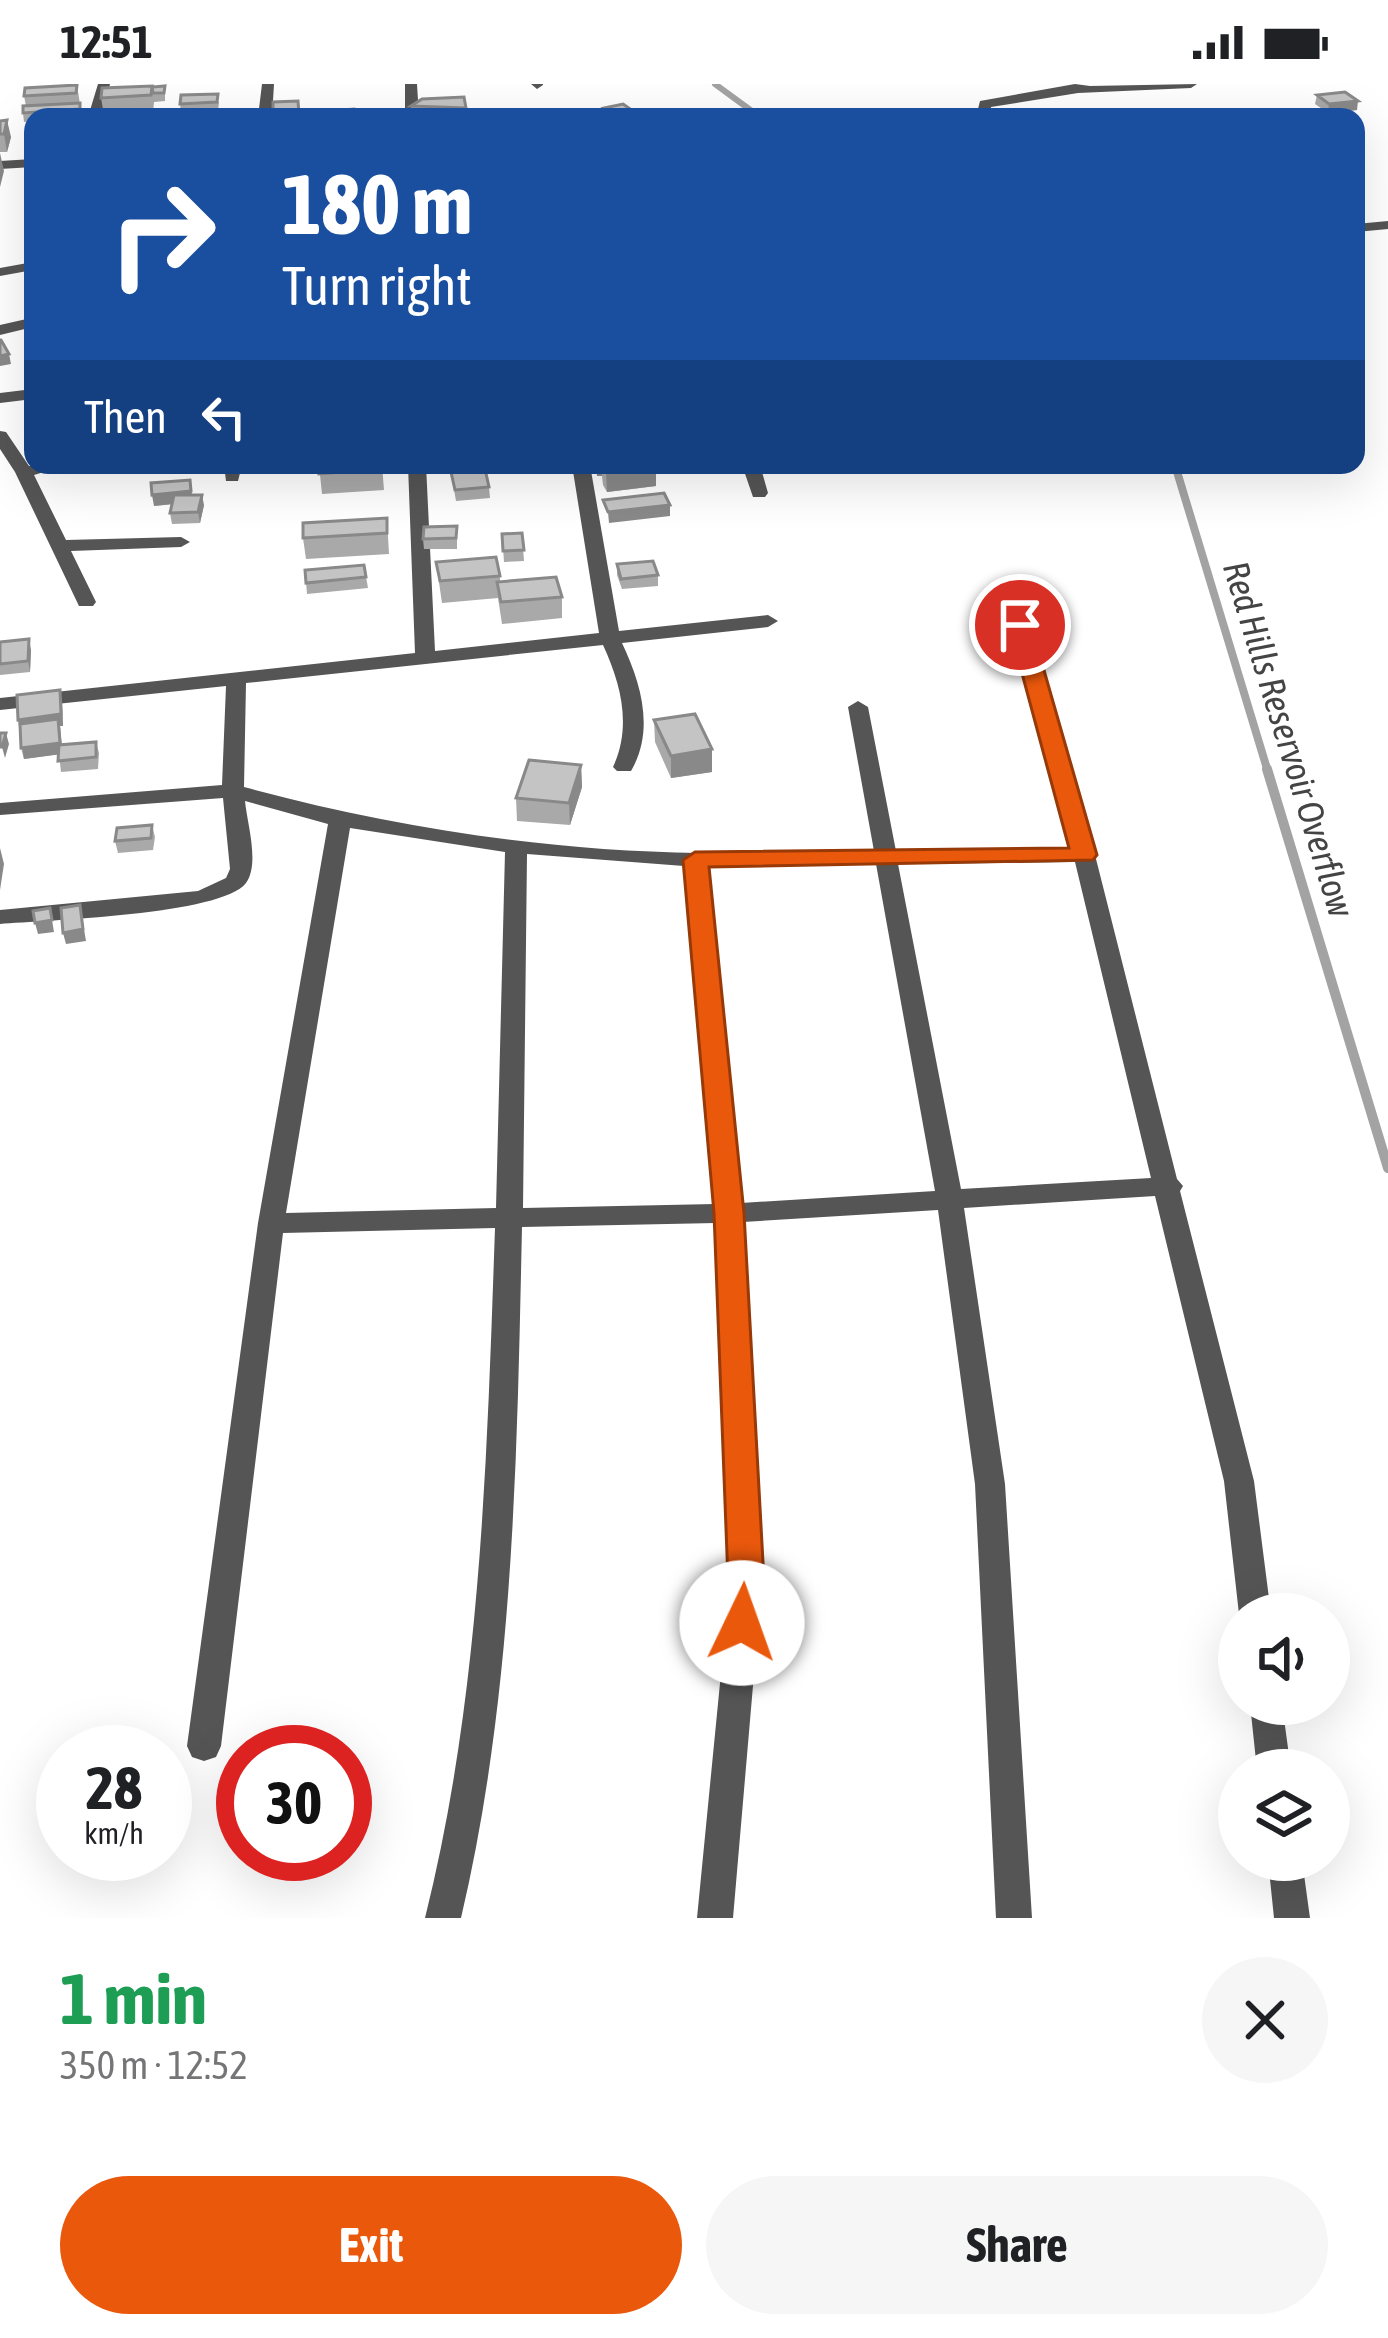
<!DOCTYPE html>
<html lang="en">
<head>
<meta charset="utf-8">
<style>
  :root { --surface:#fff; --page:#f6f6f6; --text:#202124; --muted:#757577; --accent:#ea580c }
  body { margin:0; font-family:"Asap Condensed",sans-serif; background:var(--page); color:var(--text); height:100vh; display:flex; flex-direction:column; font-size:45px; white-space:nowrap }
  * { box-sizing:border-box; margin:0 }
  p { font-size:39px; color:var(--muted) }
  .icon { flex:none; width:66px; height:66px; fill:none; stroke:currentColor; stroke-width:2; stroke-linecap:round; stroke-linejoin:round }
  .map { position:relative; height:1834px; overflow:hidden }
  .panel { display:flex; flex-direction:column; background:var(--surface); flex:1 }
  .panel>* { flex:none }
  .banner { position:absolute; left:24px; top:24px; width:1341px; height:366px; border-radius:24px; box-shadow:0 12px 48px #0002; background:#1a4fa0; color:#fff; overflow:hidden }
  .tools { position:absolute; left:1218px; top:1509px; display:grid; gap:24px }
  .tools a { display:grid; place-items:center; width:132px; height:132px; border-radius:50%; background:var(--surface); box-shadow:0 12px 48px #0002; font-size:60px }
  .speed { position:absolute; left:36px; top:1641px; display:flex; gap:24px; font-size:60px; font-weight:700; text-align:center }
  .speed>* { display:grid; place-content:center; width:156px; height:156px; border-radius:50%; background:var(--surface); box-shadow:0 12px 48px #0002; line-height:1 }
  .speed small { font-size:30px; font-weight:400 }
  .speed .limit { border:18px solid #d22; background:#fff; color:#111 }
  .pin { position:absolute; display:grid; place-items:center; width:102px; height:102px; color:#fff; margin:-51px; border:6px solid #fff; border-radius:50%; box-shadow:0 3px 12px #0007 }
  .me { position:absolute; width:132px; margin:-66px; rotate:3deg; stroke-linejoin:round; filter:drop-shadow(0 0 9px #0008) }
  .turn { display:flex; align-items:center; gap:42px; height:252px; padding:0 60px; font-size:54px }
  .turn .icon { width:156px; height:156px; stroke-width:2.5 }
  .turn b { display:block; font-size:84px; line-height:102px }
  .then { display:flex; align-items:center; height:114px; padding:0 60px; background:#0003; gap:24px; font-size:45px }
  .round { display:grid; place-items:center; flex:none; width:126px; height:126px; border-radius:63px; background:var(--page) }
  .head { display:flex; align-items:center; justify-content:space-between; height:204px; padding:0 60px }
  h1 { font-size:72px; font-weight:700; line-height:90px; color:#1e9e55 }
  .action { display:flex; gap:24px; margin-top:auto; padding:24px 60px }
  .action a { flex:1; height:138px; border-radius:72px; background:var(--accent); color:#fff; font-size:48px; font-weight:700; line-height:138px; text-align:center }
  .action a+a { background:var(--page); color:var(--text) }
  .status { display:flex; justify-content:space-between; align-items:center; height:84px; padding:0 60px; background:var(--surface); direction:ltr }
  .status svg { height:33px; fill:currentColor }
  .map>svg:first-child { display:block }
</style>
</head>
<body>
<div class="status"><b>12:51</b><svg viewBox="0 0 49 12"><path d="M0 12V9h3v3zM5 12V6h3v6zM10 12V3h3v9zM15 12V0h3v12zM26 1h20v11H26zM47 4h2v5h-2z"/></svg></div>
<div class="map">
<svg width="1388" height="1834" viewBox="0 0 1388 1834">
  <rect width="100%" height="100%" fill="#fff"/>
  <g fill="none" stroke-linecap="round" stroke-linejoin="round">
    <path stroke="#a3a3a3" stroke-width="6" d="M715 0 760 33"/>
    <path stroke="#a3a3a3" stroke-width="8" d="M1175 381 1268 688"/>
    <path stroke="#a3a3a3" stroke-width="10" d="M1267 685 1388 1084"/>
    <path fill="#555" fill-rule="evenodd" d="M98 0H110L102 33H88Z
      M262 0H274L272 33H258Z
      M405 0H417L419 33H405Z
      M531 0H543V1L537 5Z
      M1075 0 1090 2 1197 0 1191 4 1078 9 991 23 990 33H976L980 17Z
      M33 75V83L0 85V77Z
      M1388 137V145L1356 148V140Z
      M33 178V186L0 192V184Z
      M31 234 33 243 0 251V241Z
      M33 305V315L0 319V309Z
      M0 347 6 348 29 382 67 381 34 391 66 456 181 453 190 458 181 463 71 467 96 518 93 522H79L15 388 0 365Z
      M224 381H242L238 397H226Z
      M408 381H426L435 567 599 549 572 381H590L619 547 768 531 778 537 768 543 622 559C641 599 655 646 631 687H617L613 683C632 642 621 600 603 561L246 599 244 703C391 743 546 767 699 769 757 770 815 768 874 767L848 623 858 617 868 623 896 767 1071 764 1010 541 1020 535 1030 541 1095 771 1177 1095 1183 1102 1180 1107 1254 1397 1271 1530H1239L1224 1397 1155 1112 964 1124 1005 1400 1032 1834H996L975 1400 938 1126 743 1138 762 1497 733 1834H697L730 1497 716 1139 522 1143C517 1373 514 1609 461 1834H425C481 1610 487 1374 495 1144L283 1149 221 1662 216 1673 204 1677 192 1673 187 1662 258 1139 328 740 245 717C247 739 260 780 246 799 222 831 45 836 0 840V826L198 807 226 794 230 785 223 714 0 731V719L222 701 226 602 0 626V614L415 569ZM350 744 505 768 496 1124 286 1129ZM527 770 684 782 715 1120 523 1124ZM1075 778 1151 1094 961 1105 898 780ZM876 780 935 1107 741 1119 707 783Z
      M742 381H760L768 409 765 413H753Z
      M1250 1620H1282L1291 1686H1257Z
      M1268 1776H1302L1310 1834H1274Z"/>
  </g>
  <path fill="#a9a9a9" d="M77 1 82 33H33V37L24 38 23 29 26 22 24 12Z
    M165 2V17L154 18 153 28 104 31 101 14 152 3Z
    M1317 11 1357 26 1328 29 1315 20Z
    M219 18 218 27 181 28 180 20Z
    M411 22 466 24 467 33H412Z
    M0 37 11 53 7 68H0Z
    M319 381H382L384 406 322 410Z
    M595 381H656V402L607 408 603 401 602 392H597Z
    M969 381H1047L971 385Z
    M451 388 489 403 490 414 456 417Z
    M192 406V411L204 421 200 439 172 440 170 429 172 420 154 422Z
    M387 434 389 470 306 475 303 454Z
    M457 442V465H424L423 455Z
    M522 449 524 477 504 478 502 450Z
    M436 478 500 492V497L562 513V534L502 540 498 514 442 519Z
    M617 480 658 491V502L622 505 617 491Z
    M364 481 368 504 307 510 305 486Z
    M0 558 31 566 30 588 0 591Z
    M62 617 63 642H60L62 661 96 658 99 669 98 685 61 688 59 670 24 675 21 664Z
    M654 636 712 665V688L671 694 655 658Z
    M581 681 582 703 570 741 517 737 516 714Z
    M152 741 155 753 153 766 118 769 115 757Z"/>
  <path fill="#898989" d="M1358 17 1357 26 1328 29 1329 20Z
    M7 36 11 53 7 68 4 50Z
    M0 69 4 87 0 103Z
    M9 270 11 280 0 282V272Z
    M243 381H291L292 382 244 387Z
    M597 381H602V392H597Z
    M656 381V402L607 408 606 387Z
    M191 407 193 418 154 422 152 411Z
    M202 411 204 421 200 439 198 428Z
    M670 421V432L609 439 608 428Z
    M29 555 31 566 30 588 28 577Z
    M60 606 62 617 63 642H60L62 670 24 675 18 636Z
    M6 649 9 660 5 674 2 663Z
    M712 665V688L671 694V672Z
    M581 681 582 703 570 741 569 719Z
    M0 764 4 780 0 806Z
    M80 821 86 857 66 860 63 849Z
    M50 824 54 848 38 850 35 839Z"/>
  <path fill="#c4c4c4" stroke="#898989" stroke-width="3" d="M77 1 76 9 24 12 25 4Z
    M152 2 151 11 101 14 102 4Z
    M165 2 164 9H153L152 3Z
    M1345 8 1358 17 1329 20 1317 11Z
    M218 10 217 18 180 20 181 11Z
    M464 13 466 24 411 22 422 15Z
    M298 17 299 30 273 32V18Z
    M80 19V25L23 29V22Z
    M623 20 640 32 617 33 604 24Z
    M354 25 355 33H327V27Z
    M603 27 609 33H585L582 30Z
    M7 36 4 50H0V37Z
    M0 256H1L9 270 0 272Z
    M319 381H381L382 385 319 390Z
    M603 381H656L606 387Z
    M485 385 489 403 455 406 451 388Z
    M190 396 191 407 152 411 151 399Z
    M664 409 670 421 608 428 603 416Z
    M174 411H202L198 428 170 429Z
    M387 434V449L303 454V439Z
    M457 442 456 454 423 455 424 443Z
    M522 449 524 466 503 467 502 450Z
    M496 473 500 492 440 497 436 478Z
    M653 477 658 491 621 495 617 480Z
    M364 481 366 493 306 499 305 486Z
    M556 493 562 513 501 518 497 498Z
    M29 555 28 577 0 580V558Z
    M60 606 61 630 18 636 17 611Z
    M695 630 712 665 671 672 654 636Z
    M58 635 60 659 21 664 20 640Z
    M0 649H6L2 663H0Z
    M96 658V673L58 677 59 661Z
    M529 676 581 681 569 719 516 714Z
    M152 741 151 754 115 757 117 744Z
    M80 821 83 845 63 849 61 824Z
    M50 824 52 836 35 839 33 827Z"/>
  <path fill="#ea580c" stroke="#983908" stroke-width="3" d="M1020 534 1031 541 1097 771 1093 776 709 783 744 1129 764 1497 755 1550 742 1555 729 1550 724 1539 728 1497 714 1129 683 776 695 768 1069 764 1009 541Z"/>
  <g text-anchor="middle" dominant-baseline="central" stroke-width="12" stroke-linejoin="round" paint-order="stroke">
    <g font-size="36" font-style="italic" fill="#444" stroke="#fff">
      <text transform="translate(1289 655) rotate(73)">Red Hills Reservoir Overflow</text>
    </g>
  </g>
</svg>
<div class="tools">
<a><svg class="icon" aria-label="sound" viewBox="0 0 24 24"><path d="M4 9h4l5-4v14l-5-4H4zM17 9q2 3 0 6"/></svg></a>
<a><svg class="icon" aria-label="layers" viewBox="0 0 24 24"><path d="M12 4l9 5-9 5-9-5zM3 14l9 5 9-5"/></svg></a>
</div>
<div class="speed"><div>28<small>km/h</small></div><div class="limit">30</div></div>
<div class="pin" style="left:1020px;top:541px;background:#d93025"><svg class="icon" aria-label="arrive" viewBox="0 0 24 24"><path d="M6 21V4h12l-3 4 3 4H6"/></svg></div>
<svg class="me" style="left:742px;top:1539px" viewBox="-20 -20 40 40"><circle r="19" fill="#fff"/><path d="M0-13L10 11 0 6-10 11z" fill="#ea580c"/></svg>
<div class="banner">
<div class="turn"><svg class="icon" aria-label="right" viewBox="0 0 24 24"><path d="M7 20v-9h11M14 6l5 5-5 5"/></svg><div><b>180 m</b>Turn right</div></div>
<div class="then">Then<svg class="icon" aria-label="left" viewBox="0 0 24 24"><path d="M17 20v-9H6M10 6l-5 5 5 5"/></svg></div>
</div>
</div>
<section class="panel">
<div class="head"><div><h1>1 min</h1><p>350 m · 12:52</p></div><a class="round"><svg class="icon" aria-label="close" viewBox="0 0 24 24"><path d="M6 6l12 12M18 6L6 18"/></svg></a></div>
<div class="action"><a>Exit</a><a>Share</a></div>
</section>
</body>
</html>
